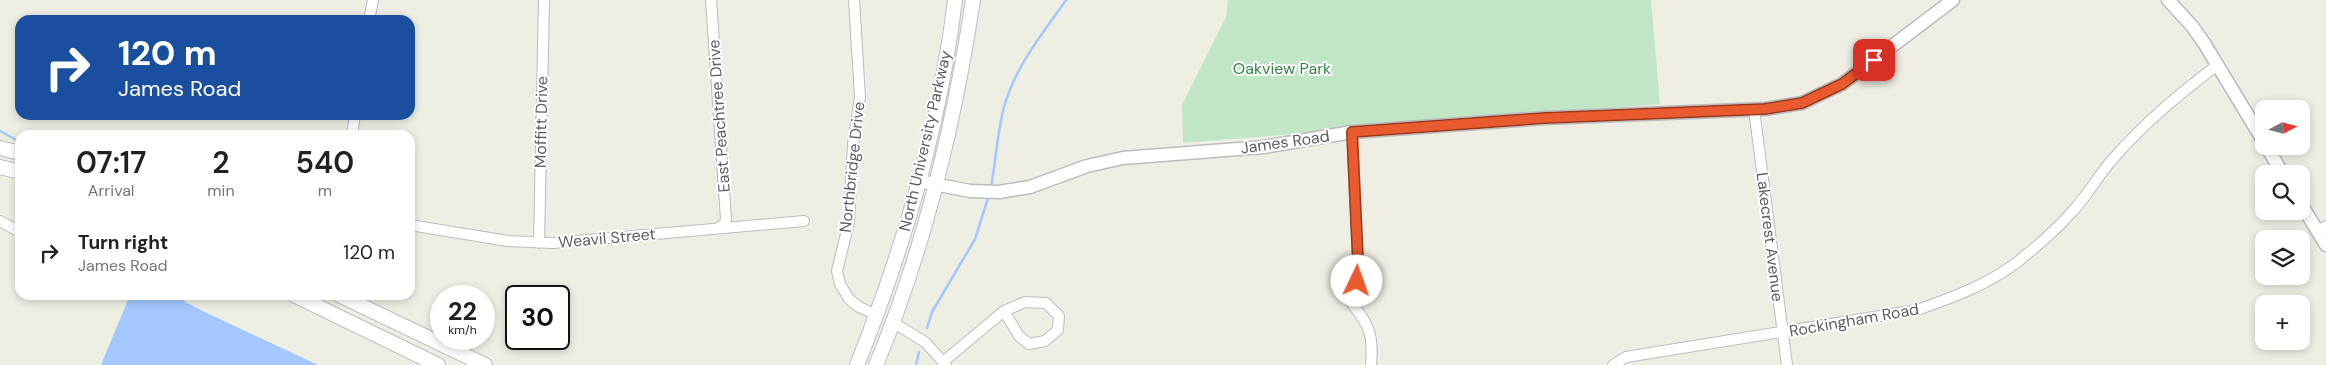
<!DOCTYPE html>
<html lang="en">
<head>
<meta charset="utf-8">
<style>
  :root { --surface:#fff; --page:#f2f2f2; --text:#202124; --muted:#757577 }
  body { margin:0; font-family:"DM Sans",sans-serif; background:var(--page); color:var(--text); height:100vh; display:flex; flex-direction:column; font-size:19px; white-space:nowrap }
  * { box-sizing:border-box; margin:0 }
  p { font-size:16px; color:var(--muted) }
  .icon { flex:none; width:28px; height:28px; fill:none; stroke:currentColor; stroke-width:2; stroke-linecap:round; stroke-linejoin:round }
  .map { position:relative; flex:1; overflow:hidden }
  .drawer { position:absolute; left:15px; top:130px; width:400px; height:170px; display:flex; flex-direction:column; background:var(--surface); border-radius:15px; box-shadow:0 2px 8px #0003 }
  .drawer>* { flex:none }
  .guide { position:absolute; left:15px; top:15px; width:400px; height:105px; border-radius:15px; box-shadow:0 2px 8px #0003; background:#1a4fa0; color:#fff; overflow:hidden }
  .needle { width:32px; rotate:83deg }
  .tools { position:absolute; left:2255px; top:100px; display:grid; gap:10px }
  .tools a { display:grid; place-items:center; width:55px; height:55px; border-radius:10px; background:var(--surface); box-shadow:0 2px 8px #0003; font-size:25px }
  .speed { position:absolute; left:430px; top:285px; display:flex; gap:10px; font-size:25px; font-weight:700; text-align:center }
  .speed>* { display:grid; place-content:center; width:65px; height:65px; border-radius:50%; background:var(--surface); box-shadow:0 2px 8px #0003; line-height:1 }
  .speed small { font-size:12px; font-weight:400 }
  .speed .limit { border:2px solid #111; border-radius:8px; background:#fff; color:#111 }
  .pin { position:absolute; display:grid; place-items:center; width:42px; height:42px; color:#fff; margin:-21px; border-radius:10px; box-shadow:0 2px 8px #0006 }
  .me { position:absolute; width:55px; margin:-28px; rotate:3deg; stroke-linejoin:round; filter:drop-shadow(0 0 4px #0008) }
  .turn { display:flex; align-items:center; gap:18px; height:105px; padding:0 20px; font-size:22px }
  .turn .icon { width:65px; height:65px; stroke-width:2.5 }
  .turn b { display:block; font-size:35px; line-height:42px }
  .eta { display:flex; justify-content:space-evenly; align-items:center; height:85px; text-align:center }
  .eta b { font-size:30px; font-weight:600; line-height:35px }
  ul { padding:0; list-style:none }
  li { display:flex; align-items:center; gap:15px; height:75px; padding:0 20px }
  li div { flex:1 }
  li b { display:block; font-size:19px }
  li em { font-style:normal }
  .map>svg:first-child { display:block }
</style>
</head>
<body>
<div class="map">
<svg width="2326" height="365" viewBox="0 0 2326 365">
  <rect width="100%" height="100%" fill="#eeeee3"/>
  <path fill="#c0e6c6" d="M1228 0H1651L1660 104 1183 143 1182 105 1226 17Z"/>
  <path fill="#a2c8ff" d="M130 295H181L185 302 209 314 318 365H101Z"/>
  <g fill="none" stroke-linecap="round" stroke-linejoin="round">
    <path stroke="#a2c8ff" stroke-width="2.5" d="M0 131 20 142
      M991 187C996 161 997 133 1004 107 1016 65 1042 35 1066 0
      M927 328 932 312 975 239 989 195
      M916 365 919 352"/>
    <defs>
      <path id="minor" d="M711 0 726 219 725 223 718 228
        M854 0 860 97 853 144 849 222 837 271 840 284 849 299 859 307 877 315
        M369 20 373 0
        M1754 109 1787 365
        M1352 132 1358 262 1357 281 1348 298C1368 324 1374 331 1371 365
        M352 135 355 115
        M0 221 20 232
        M410 225 508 241 553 243 804 221
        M2317 231 2326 226
        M539 243 544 0
        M894 323 925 342 946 365
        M943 362 1004 311 1025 302 1046 303 1059 316 1058 330 1045 341 1029 344 1019 336 1004 311
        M1613 365 1626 357 1917 310C1951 298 1987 285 2016 263 2035 248 2054 232 2070 214 2086 198 2097 177 2112 160 2143 124 2178 95 2216 66"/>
      <path id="tertiary" d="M2168 0 2192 26 2204 43 2264 142
        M2266 146 2283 174
        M919 181 970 191 999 192 1030 187 1087 166 1123 158 1264 147 1352 132 1545 118 1765 109 1802 103 1842 84 1953 0
        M2301 204 2326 245"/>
      <path id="secondary" d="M0 148 20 153
        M0 167 20 172
        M294 295 438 365
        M339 295 485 365
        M857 365C904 248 940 125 955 0
        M876 365C925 248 954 125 973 0"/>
    </defs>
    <use href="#minor" stroke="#bbbcc2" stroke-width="12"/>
    <use href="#tertiary" stroke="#bbbcc2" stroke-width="15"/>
    <use href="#secondary" stroke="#bcbec5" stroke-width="16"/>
    <use href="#minor" stroke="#fff" stroke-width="10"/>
    <use href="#tertiary" stroke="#fff" stroke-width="12"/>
    <use href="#secondary" stroke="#fff" stroke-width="14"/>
  </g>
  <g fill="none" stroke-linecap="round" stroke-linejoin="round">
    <defs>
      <path id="route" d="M1357 281 1358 262 1352 132 1545 118 1765 109 1802 103 1842 84 1874 60"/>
    </defs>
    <use href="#route" stroke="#973b1e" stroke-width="12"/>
    <use href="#route" stroke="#e95b2e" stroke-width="9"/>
  </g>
  <g text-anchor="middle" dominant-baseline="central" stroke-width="4" stroke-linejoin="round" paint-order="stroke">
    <g font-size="16" fill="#348344" stroke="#fff">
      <text x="1282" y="68">Oakview Park</text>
    </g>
    <g font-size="16" fill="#5b5e64" stroke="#fff">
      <text transform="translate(719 116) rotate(-94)">East Peachtree Drive</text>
      <text transform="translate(541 122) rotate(-89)">Moffitt Drive</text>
      <text transform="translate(925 141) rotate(-77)">North University Parkway</text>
      <text transform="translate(1285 142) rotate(-8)">James Road</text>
      <text transform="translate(852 167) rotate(-84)">Northbridge Drive</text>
      <text transform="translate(1770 237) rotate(83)">Lakecrest Avenue</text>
      <text transform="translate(607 238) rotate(-5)">Weavil Street</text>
      <text transform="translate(1854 320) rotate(-10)">Rockingham Road</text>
    </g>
  </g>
</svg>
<div class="tools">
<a><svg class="needle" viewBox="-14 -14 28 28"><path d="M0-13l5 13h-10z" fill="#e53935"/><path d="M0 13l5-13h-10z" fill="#757577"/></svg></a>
<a><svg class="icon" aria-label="search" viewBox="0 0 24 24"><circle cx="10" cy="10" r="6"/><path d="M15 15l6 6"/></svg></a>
<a><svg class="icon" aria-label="layers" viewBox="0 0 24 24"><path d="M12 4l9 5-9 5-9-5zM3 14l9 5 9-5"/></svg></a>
<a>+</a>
</div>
<div class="speed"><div>22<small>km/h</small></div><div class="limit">30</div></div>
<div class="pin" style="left:1874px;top:60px;background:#d93025"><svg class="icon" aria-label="arrive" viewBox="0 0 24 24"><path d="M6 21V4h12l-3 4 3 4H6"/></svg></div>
<svg class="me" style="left:1357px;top:281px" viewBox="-20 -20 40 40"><circle r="19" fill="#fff"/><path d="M0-13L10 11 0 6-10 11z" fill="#e95b2e"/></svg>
<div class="guide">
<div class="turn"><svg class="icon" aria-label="right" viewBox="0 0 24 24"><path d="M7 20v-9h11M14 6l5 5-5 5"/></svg><div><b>120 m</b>James Road</div></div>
</div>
<section class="drawer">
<div class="eta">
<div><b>07:17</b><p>Arrival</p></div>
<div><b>2</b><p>min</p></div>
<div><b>540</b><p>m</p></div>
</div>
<ul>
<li><svg class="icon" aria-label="right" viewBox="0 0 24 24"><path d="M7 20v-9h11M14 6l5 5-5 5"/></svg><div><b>Turn right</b><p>James Road</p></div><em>120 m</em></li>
</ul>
</section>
</div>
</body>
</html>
